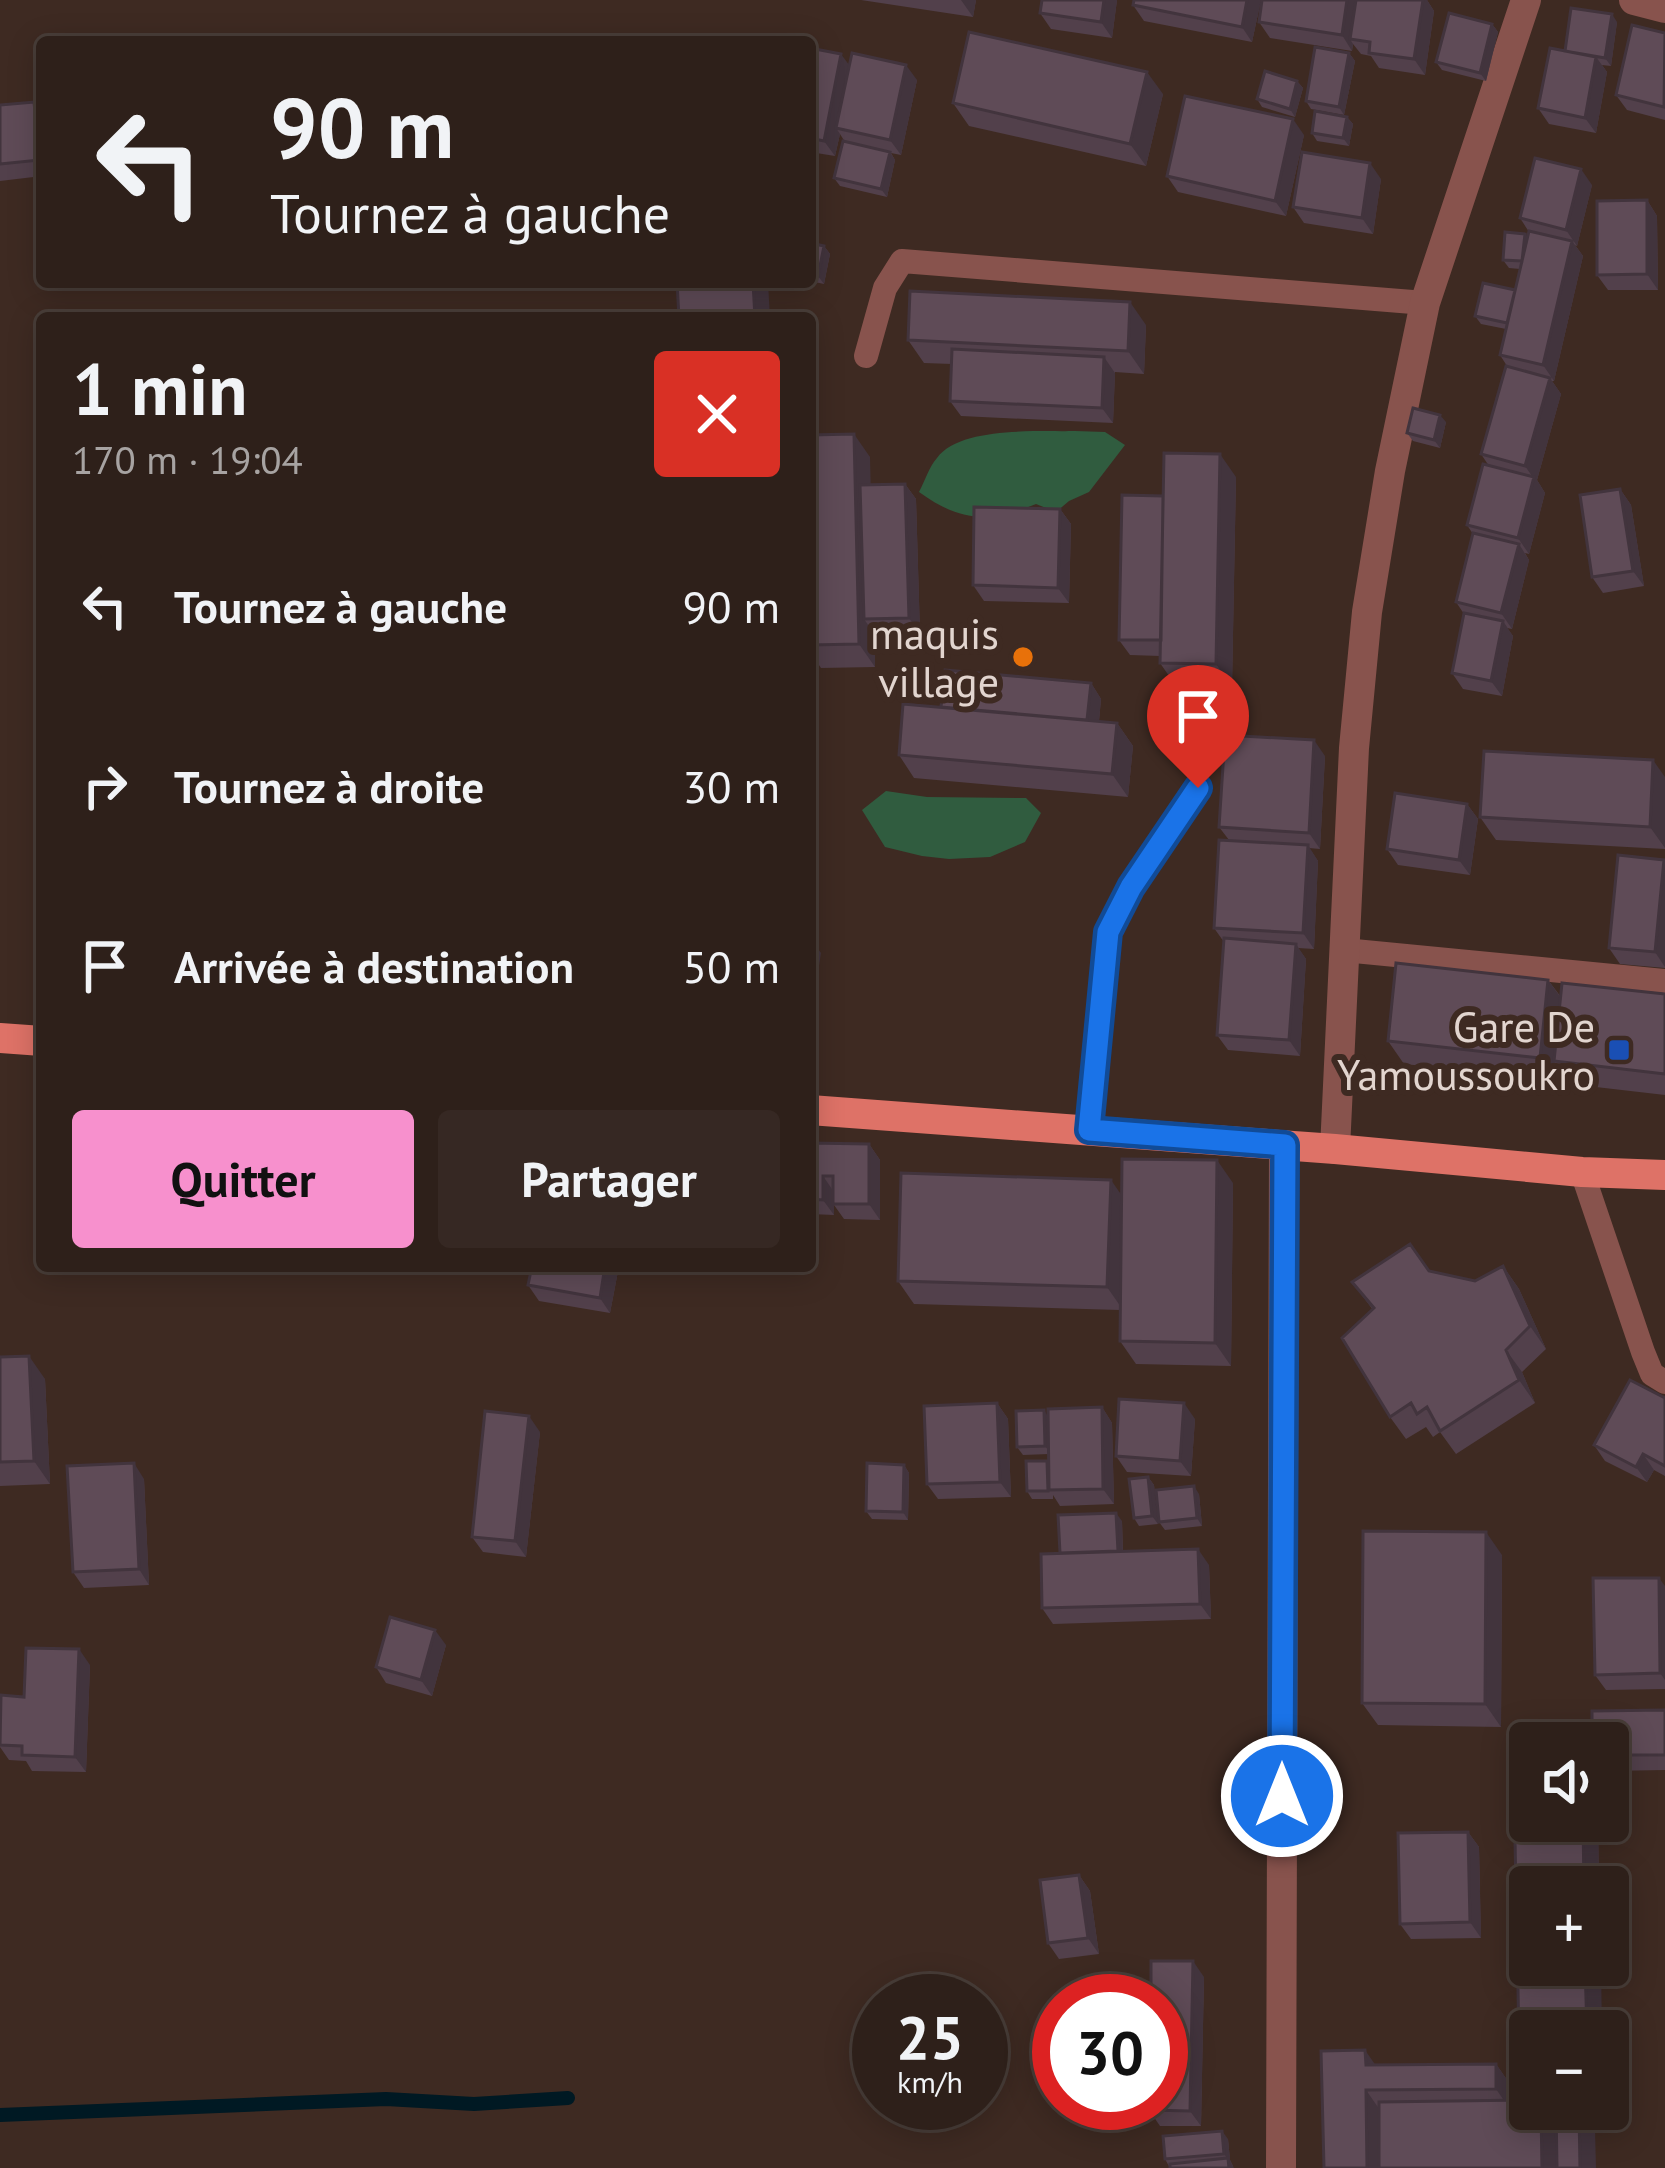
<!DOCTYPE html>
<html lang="fr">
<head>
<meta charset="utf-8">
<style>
  :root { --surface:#2e201a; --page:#362823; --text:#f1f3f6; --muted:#a7a3a2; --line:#493e39; --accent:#f790cd }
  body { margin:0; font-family:"PT Sans",sans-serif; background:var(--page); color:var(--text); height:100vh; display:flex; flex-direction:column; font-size:45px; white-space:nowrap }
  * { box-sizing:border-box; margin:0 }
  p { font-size:39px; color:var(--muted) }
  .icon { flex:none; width:66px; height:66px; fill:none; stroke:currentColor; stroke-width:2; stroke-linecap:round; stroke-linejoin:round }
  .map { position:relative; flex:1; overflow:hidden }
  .drawer { position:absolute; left:36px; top:312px; width:780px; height:960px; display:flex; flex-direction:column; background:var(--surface); border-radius:12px; box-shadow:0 6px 30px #0003,0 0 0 3px var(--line) }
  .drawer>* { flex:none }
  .top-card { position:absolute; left:36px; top:36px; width:780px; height:252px; border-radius:12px; box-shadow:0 6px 30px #0003,0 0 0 3px var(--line); background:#2e201a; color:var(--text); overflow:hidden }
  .tools { position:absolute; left:1509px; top:1722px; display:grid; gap:24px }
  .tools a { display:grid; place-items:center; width:120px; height:120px; border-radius:12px; background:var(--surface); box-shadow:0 6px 30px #0003,0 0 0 3px var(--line); font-size:60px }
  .speed { position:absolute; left:852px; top:1974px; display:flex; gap:24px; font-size:60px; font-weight:700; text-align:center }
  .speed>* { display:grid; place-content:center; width:156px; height:156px; border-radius:50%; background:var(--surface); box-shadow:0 6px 30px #0003,0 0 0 3px var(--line); line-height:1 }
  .speed small { font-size:30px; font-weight:400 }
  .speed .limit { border:18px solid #d22; background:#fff; color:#111 }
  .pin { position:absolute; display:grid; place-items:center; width:102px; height:102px; color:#fff; margin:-123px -51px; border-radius:50% 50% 50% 0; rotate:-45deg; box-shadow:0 0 12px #0007 }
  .pin .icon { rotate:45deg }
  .me { position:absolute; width:132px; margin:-66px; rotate:0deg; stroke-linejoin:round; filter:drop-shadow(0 0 9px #0008) }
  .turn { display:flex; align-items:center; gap:42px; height:252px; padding:0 36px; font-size:54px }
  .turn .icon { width:156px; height:156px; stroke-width:2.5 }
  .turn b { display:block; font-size:84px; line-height:102px }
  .round { display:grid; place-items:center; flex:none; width:126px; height:126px; border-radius:12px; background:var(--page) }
  .overview { display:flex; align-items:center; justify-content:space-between; height:204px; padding:0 36px }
  h1 { font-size:72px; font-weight:800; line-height:90px }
  .cta { display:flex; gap:24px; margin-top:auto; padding:24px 36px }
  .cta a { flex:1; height:138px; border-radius:12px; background:var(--accent); color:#111; font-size:48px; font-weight:800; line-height:138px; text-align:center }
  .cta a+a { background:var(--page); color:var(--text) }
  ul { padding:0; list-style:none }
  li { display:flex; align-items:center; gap:36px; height:180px; padding:0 36px }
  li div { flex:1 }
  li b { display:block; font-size:45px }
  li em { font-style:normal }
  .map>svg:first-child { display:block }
</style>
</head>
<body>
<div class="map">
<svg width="1665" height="2168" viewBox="0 0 1665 2168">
  <rect width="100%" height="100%" fill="#3e2a22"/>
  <path fill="#305c3f" d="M1075 431 1105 432 1125 445 1089 492 1069 501 1056 512 1036 504C989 523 960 522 919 492 925 481 929 467 937 458 960 426 1039 432 1075 431Z
    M886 791 927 797 1026 798 1041 813 1025 842 990 857 949 859 922 856 885 847 862 810Z"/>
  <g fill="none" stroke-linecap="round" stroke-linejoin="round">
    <path stroke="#001923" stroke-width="14" d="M0 2115 386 2099 474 2104 568 2098"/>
    <path stroke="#88534d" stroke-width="24" d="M866 356 885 288 902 261 1425 303
      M1344 950 1665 981
      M1089 1130 1108 932 1131 887 1198 788
      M1582 1172 1643 1352 1652 1374 1665 1382"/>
    <path stroke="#88534d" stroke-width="30" d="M1634 0 1665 8
      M1335 1149 1354 748 1367 612 1390 471 1425 303 1526 0
      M1281 2168 1284 1145"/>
    <path stroke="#de7267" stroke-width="30" d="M0 1038 42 1041
      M810 1110 1335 1149 1582 1172 1665 1175"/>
  </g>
  <path fill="#52404b" d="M861 0H976L973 17Z
    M1042 0H1117L1112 38 1051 29 1040 13Z
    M1134 0H1261L1252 42 1144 21 1133 5Z
    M1262 0H1427L1434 11 1425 75 1379 68 1371 56 1361 54 1353 44 1352 51 1270 38 1259 22Z
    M1617 22 1611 66 1602 65 1607 72 1596 133 1549 124 1538 108 1565 51Z
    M1492 24 1498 32 1486 81 1442 70 1436 62Z
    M1665 33V120L1627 110 1616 95Z
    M810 48 849 66 917 80 901 155 891 153 895 160 887 197 840 186 834 178 845 142 840 134 835 156 810 152Z
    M1349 53 1355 61 1344 115 1311 109 1306 101Z
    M1297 81 1303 88 1295 117 1262 107 1257 99Z
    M1163 94 1146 166 969 126 953 103Z
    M0 105 42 113V176L0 181Z
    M1347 117 1353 124 1349 146 1317 141 1312 133Z
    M1304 135 1286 216 1178 192 1167 176Z
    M1381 179 1373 234 1304 223 1293 207Z
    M1592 185 1577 246 1575 245 1583 256 1554 381H1552L1561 394 1537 480 1545 493 1529 554 1525 553 1529 560 1512 629 1507 628 1513 636 1502 696 1463 689 1452 673 1464 614 1456 602 1473 534 1467 525 1489 466 1481 454 1507 366 1500 355 1506 329 1481 324 1475 316 1515 290 1520 269 1509 268 1503 260 1525 234 1527 238 1529 232 1520 218Z
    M1647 200 1657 216 1658 290H1608L1597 275Z
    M810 243 824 246 830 254 824 284 810 281Z
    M1146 325 1144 374 1115 372 1113 423 961 416 950 401 952 364 924 363 908 340Z
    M1446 422 1440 448 1413 441 1407 433Z
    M810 435 870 457V485L905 484 916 499 920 634 875 635V667L821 668 810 652Z
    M1236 477 1232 687 1176 686 1160 663V656L1130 655 1119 640 1163 496Z
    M1620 489 1631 505 1644 586 1603 593 1592 577Z
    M1060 509 1071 524 1069 603 984 601 973 585Z
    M1091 683 1101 699 1099 721 1117 723 1133 746 1128 797 914 778 899 755 941 707Z
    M1325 756 1320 849 1309 848 1318 861 1314 949 1298 948 1306 959 1300 1056 1228 1050 1217 1035 1224 942 1214 928 1229 840 1219 827Z
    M1665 777V849L1496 840 1480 817Z
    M1467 804 1478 819 1470 875 1398 865 1387 849Z
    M1665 861V968L1620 964 1609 948Z
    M1548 980 1561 997 1665 994V1095L1570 1084 1557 1066 1556 1080 1404 1064 1388 1041Z
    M810 1143 869 1144 880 1160V1220L844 1219 834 1205V1215L810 1214Z
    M1233 1183 1231 1366 1136 1364 1120 1341V1310L914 1304 898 1281 1122 1195Z
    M532 1266H619L610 1313 539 1301 528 1285Z
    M1503 1266 1519 1289 1546 1349 1522 1372 1535 1403 1456 1454 1440 1432 1433 1437 1426 1427 1406 1439 1390 1417 1373 1310 1352 1282 1429 1271 1475 1281Z
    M0 1357 45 1379 50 1484 0 1486Z
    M1665 1398V1476L1654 1470 1647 1482 1605 1461 1594 1445Z
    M997 1403 1008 1419 1011 1497 938 1499 927 1484Z
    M1102 1407 1112 1423 1114 1504 1060 1506 1053 1495V1499H1032L1027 1491 1049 1463V1454L1023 1455 1017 1447 1048 1416Z
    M1195 1419 1191 1476 1127 1472 1116 1456Z
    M540 1432 526 1557 483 1552 472 1537Z
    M904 1465 909 1473 908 1520 872 1519 866 1511Z
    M1148 1477 1154 1485 1158 1524 1139 1526 1134 1518Z
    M144 1479 149 1585 84 1588 73 1572Z
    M1199 1494 1202 1526 1165 1530 1159 1522Z
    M1122 1521 1123 1551 1209 1565 1211 1619 1053 1624 1042 1608 1060 1553Z
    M1502 1555 1501 1727 1378 1725 1362 1703Z
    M1665 1586V1689L1606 1690 1595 1675Z
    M446 1645 432 1696 386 1683 376 1667Z
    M90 1665 86 1772 32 1771 26 1761 9 1760 0 1747V1715L24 1697Z
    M1665 1710V1770L1608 1771V1743Z
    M1530 1821H1598L1599 1887H1530V2109H1604V2113H1584L1595 2129 1324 2168 1375 2065 1496 2064 1512 2087V2100H1526L1520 2091Z
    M1468 1832 1479 1847 1481 1938 1411 1939 1400 1924Z
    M1079 1875 1090 1891 1099 1954 1059 1959 1048 1943Z
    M1204 1977 1201 2126H1160L1149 2110Z
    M1228 2139 1230 2160 1233 2166 1170 2168 1165 2159Z"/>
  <path fill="#42343d" d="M961 0H976L973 17Z
    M1104 0H1117L1112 38 1101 22Z
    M1247 0H1261L1252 42 1242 27Z
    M1347 0H1360L1350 39 1353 44 1352 51 1342 35Z
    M1423 0H1427L1434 11 1425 75 1414 59Z
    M1612 14 1617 22 1611 66 1605 58Z
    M1492 24 1498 32 1486 81 1480 73Z
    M1349 53 1355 61 1344 115 1339 107Z
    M841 54 852 69 836 128 840 134 835 156 824 141Z
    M1596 57 1607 72 1596 133 1585 118Z
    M906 65 917 80 901 155 890 140Z
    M1147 72 1163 94 1146 166 1130 144Z
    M1297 81 1303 88 1295 117 1290 109Z
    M34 102 42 113V162L40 160Z
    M1347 117 1353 124 1349 146 1343 138Z
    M1293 119 1304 135 1286 216 1275 201Z
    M890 152 895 160 887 197 881 189Z
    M1370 163 1381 179 1373 234 1362 218Z
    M1581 169 1592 185 1577 246 1566 230Z
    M1647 200 1657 216 1658 290 1647 274Z
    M1572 241 1583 256 1554 381 1543 365Z
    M824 246 830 254 824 284 818 276Z
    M753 282H768L770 318H755Z
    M1130 302 1146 325 1144 374 1128 351Z
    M1104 357 1115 373 1113 423 1102 408Z
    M1550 378 1561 394 1537 480 1545 493 1529 554 1518 538 1534 479 1525 466Z
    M1440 415 1446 422 1440 448 1434 440Z
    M854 434 870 457 874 619H864L875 635V667L859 644Z
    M1220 454 1236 477 1232 687 1216 664Z
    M905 484 916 499 920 634 909 618Z
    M1620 489 1631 505 1644 586 1633 571Z
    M1060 509 1071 524 1069 603 1058 588Z
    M1519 544 1529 560 1512 629 1501 613Z
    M1503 621 1513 636 1502 696 1491 681Z
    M1091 683 1101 699 1097 743 1086 727Z
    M1117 723 1133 746 1128 797 1112 774Z
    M1314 740 1325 756 1320 849 1309 833Z
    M1653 760 1665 777V848L1650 827Z
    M1467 804 1478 819 1470 875 1459 860Z
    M1308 845 1318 861 1314 949 1303 933Z
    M1665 861V967L1655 952Z
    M810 938 821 953 810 1023Z
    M1296 944 1306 959 1300 1056 1289 1040Z
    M1548 980 1564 1002 1554 1061 1557 1066 1556 1080 1540 1058Z
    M869 1144 880 1160V1220L869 1204Z
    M1217 1160 1233 1183 1231 1366 1215 1343Z
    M823 1176 834 1192V1215L823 1200Z
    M1111 1180 1127 1203 1123 1310 1107 1287Z
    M605 1266H619L610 1313 600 1298Z
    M1503 1266 1519 1289 1546 1349 1530 1326Z
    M1506 1350 1522 1372 1535 1403 1519 1380Z
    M29 1356 45 1379 50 1484 34 1461Z
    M997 1403 1008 1419 1011 1497 1000 1482Z
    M1184 1403 1195 1419 1191 1476 1180 1461Z
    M1102 1407 1112 1423 1114 1504 1103 1489Z
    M1044 1410 1049 1418 1051 1454 1045 1446Z
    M529 1416 540 1432 526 1557 515 1541Z
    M1643 1454 1654 1470 1647 1482 1636 1467Z
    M134 1463 144 1479 149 1585 139 1569Z
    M904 1465 909 1473 908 1520 903 1512Z
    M1148 1477 1154 1485 1158 1524 1152 1516Z
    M1194 1486 1199 1494 1202 1526 1197 1518Z
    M1116 1513 1122 1521 1123 1559 1118 1551Z
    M1486 1532 1502 1555 1501 1727 1485 1704Z
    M1198 1549 1209 1565 1211 1619 1200 1604Z
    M1659 1578 1665 1586V1680L1660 1673Z
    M435 1630 446 1645 432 1696 421 1680Z
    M79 1649 90 1665 86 1772 75 1757Z
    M1583 1821H1598L1599 1887H1584Z
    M1468 1832 1479 1847 1481 1938 1470 1922Z
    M1079 1875 1090 1891 1099 1954 1088 1938Z
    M1193 1961 1204 1977 1201 2126 1190 2111Z
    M1585 1965H1601L1602 2031H1587Z
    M1365 2050 1381 2073 1366 2065Z
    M1496 2064 1512 2087V2112L1496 2089Z
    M1366 2090 1382 2113 1383 2168H1367Z
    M1541 2109H1547L1557 2122 1558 2168H1542Z
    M1579 2109H1581L1595 2129 1596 2168H1580Z
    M1222 2131 1228 2139 1230 2160 1234 2168H1229L1228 2159 1224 2154Z"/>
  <path fill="#5f4b57" stroke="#42343d" stroke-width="3" d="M1042 0H1104L1101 22 1040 13Z
    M1134 0H1247L1242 27 1133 5Z
    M1262 0H1347L1342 35 1259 22Z
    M1356 0H1423L1414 59 1369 53 1370 42 1350 39Z
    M1571 8 1612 14 1605 58 1565 51Z
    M1449 13 1492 24 1480 73 1436 62Z
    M1632 25 1665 33 1664 107 1616 95Z
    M969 32 1147 72 1130 144 953 103Z
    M1315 47 1349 53 1339 107 1306 101Z
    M810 48 841 54 824 141 810 138Z
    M1550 48 1596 57 1585 118 1538 108Z
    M852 53 906 65 890 140 836 128Z
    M1265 71 1297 81 1290 109 1257 99Z
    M1185 96 1293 119 1275 201 1167 176Z
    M34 102 40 160 0 164V105Z
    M1315 111 1347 117 1343 138 1312 133Z
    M843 141 890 152 881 189 834 178Z
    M1302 152 1370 163 1362 218 1293 207Z
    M1535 158 1581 169 1566 230 1520 218Z
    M1647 200V274L1597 275V201Z
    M1529 231 1572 241 1543 365 1500 355Z
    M1505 232 1525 234 1522 261 1503 260Z
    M810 243 824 246 818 276 810 274Z
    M677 282H753L755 318H679Z
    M1483 283 1515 290 1507 323 1475 316Z
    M910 291 1130 302 1128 351 908 340Z
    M952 349 1104 357 1102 408 950 401Z
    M1506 366 1550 378 1525 466 1481 454Z
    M1413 408 1440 415 1434 440 1407 433Z
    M854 434 859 644 810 645V435Z
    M1164 453 1220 454 1216 664 1160 663Z
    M1483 464 1534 477 1518 538 1467 525Z
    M905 484 909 618 864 619 860 485Z
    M1620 489 1633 571 1592 577 1580 495Z
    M1122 495 1163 496 1161 640H1119Z
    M974 507 1060 509 1058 588 973 585Z
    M1473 533 1519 544 1501 613 1456 602Z
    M1464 613 1503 621 1491 681 1452 673Z
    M945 670 1091 683 1087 720 941 707Z
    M903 704 1117 723 1112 774 899 755Z
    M1225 735 1314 740 1309 833 1219 827Z
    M1484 751 1653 760 1650 827 1480 817Z
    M1395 793 1467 804 1459 860 1387 849Z
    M1219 840 1308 845 1303 933 1214 928Z
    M1618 855 1664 860 1655 952 1609 948Z
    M1224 938 1296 944 1289 1040 1217 1035Z
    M1396 963 1548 980 1540 1058 1388 1041Z
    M1562 983 1665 994V1074L1554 1061Z
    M810 1143 869 1144V1204H833V1176H823V1200L810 1199Z
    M1122 1159 1217 1160 1215 1343 1120 1341Z
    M901 1173 1111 1180 1107 1287 898 1281Z
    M1410 1244 1429 1271 1475 1281 1503 1266 1530 1326 1506 1350 1519 1380 1440 1431 1427 1407 1417 1414 1411 1403 1390 1417 1342 1338 1374 1308 1352 1282Z
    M532 1266H605L600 1298 528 1285Z
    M29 1356 34 1461 0 1462V1357Z
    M1630 1380 1665 1398V1466L1643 1454 1636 1467 1594 1445Z
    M1119 1399 1184 1403 1180 1461 1116 1456Z
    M997 1403 1000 1482 927 1484 924 1406Z
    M1102 1407 1103 1489 1049 1490 1048 1409Z
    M1044 1410 1045 1446 1017 1447 1016 1411Z
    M485 1411 529 1416 515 1541 472 1537Z
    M1026 1461H1047L1048 1491H1027Z
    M134 1463 139 1569 73 1572 67 1466Z
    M867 1463 904 1465 903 1512 866 1511Z
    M1148 1477 1152 1516 1134 1518 1129 1479Z
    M1194 1486 1197 1518 1159 1522 1156 1490Z
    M1116 1513 1118 1551 1060 1553 1058 1515Z
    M1363 1531 1486 1532 1485 1704 1362 1703Z
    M1198 1549 1200 1604 1042 1608 1041 1554Z
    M1593 1578H1659L1660 1673 1595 1675Z
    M390 1617 435 1630 421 1680 376 1667Z
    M26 1648 79 1649 75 1757 22 1755V1746L0 1745 1 1695 24 1697Z
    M1665 1710V1755H1608V1743H1592V1711Z
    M1530 1790V1821H1583L1584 1887H1530V1965H1585L1587 2031H1530V2091H1520L1514 1791Z
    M1468 1832 1470 1922 1400 1924 1398 1833Z
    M1079 1875 1088 1938 1048 1943 1040 1880Z
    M1151 1961H1193L1190 2111 1149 2110V2103H1161V2001H1151Z
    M1365 2050 1366 2065 1496 2064V2089L1366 2090 1367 2168H1324L1321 2051Z
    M1530 2100V2109H1541L1542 2168H1379V2102Z
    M1556 2109H1579L1580 2168H1557Z
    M1222 2131 1224 2154 1165 2159 1163 2136Z
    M1228 2158 1229 2168H1170V2164Z"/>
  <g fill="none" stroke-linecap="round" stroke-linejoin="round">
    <defs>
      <path id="route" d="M1198 788 1131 887 1108 932 1089 1130 1285 1145 1282 1796"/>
    </defs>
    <use href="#route" stroke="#114b97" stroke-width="30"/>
    <use href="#route" stroke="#1a73e8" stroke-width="21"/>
  </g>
  <circle fill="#e8710a" stroke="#3e2a22" stroke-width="4.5" cx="1023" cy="657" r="12"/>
  <rect fill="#1a4fb4" stroke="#3e2a22" stroke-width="4.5" x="1607" y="1038" width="24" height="24" rx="6"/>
  <g text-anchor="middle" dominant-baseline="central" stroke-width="12" stroke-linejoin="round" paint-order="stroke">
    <g font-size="42" fill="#e2d5cf" stroke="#3e2a22" text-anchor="end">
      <text x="999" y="633">maquis<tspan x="999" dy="48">village</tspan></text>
      <text x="1595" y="1026">Gare De<tspan x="1595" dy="48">Yamoussoukro</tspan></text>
    </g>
  </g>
</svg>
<div class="tools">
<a><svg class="icon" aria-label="sound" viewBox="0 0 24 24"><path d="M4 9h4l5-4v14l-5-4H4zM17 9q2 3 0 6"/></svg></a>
<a>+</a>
<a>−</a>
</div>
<div class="speed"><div>25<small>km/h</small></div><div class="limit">30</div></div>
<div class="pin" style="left:1198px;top:788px;background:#d93025"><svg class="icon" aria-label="arrive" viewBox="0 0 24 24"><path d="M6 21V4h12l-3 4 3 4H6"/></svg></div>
<svg class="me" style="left:1282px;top:1796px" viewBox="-20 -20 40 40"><circle r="17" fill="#1a73e8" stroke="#fff" stroke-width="3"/><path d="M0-11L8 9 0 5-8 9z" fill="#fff"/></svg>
<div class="top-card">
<div class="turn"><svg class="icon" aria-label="left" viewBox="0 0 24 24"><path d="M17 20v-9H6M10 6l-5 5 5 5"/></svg><div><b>90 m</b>Tournez à gauche</div></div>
</div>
<section class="drawer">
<div class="overview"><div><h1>1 min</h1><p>170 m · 19:04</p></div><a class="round" style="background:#d93025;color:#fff"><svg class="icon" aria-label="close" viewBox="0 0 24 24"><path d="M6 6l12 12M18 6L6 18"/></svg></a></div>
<ul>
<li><svg class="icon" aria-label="left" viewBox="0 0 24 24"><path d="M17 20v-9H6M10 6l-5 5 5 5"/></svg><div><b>Tournez à gauche</b></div><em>90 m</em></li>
<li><svg class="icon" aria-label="right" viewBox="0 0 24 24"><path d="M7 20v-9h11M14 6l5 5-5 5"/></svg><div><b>Tournez à droite</b></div><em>30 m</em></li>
<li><svg class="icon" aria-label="arrive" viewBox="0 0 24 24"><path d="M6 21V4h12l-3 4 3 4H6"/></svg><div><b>Arrivée à destination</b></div><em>50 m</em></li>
</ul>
<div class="cta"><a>Quitter</a><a>Partager</a></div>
</section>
</div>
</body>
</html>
